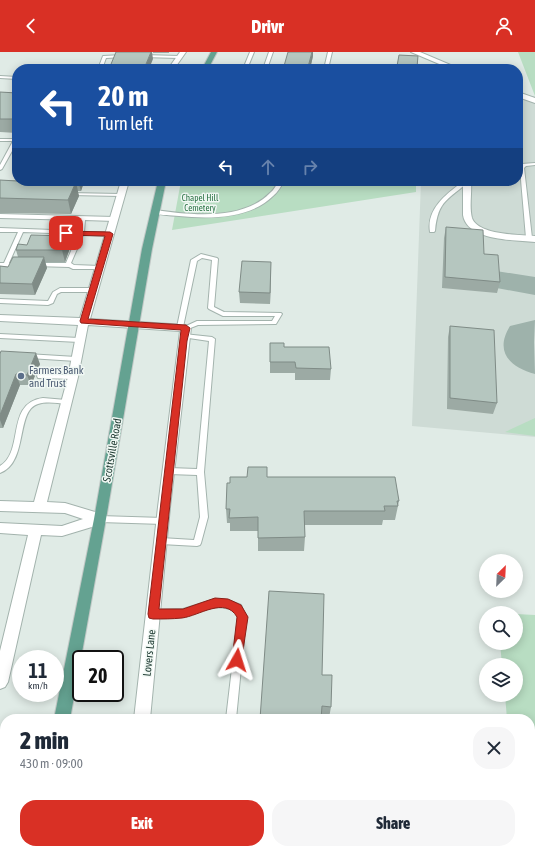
<!DOCTYPE html>
<html lang="en">
<head>
<meta charset="utf-8">
<style>
  :root { --surface:#fff; --page:#f6f6f7; --text:#1f2937; --muted:#747a83; --accent:#d93025 }
  body { margin:0; font-family:"Asap Condensed",sans-serif; background:var(--page); color:var(--text); height:100vh; display:flex; flex-direction:column; font-size:15px; white-space:nowrap }
  * { box-sizing:border-box; margin:0 }
  p { font-size:13px; color:var(--muted) }
  .icon { flex:none; width:22px; height:22px; fill:none; stroke:currentColor; stroke-width:2; stroke-linecap:round; stroke-linejoin:round }
  .map { position:relative; flex:1; overflow:hidden }
  .drawer { position:absolute; left:0px; top:662px; width:535px; height:140px; display:flex; flex-direction:column; background:var(--surface); border-radius:16px 16px 0 0; box-shadow:0 2px 10px #0003 }
  .drawer>* { flex:none }
  .guide { position:absolute; left:12px; top:12px; width:511px; height:122px; border-radius:16px; box-shadow:0 2px 10px #0003; background:#1a4fa0; color:#fff; overflow:hidden }
  .needle { width:26px; rotate:24deg }
  .fabs { position:absolute; left:479px; top:502px; display:grid; gap:8px }
  .fabs a { display:grid; place-items:center; width:44px; height:44px; border-radius:50%; background:var(--surface); box-shadow:0 2px 10px #0003; font-size:20px }
  .speed { position:absolute; left:12px; top:598px; display:flex; gap:8px; font-size:20px; font-weight:700; text-align:center }
  .speed>* { display:grid; place-content:center; width:52px; height:52px; border-radius:50%; background:var(--surface); box-shadow:0 2px 10px #0003; line-height:1 }
  .speed small { font-size:10px; font-weight:400 }
  .speed .limit { border:2px solid #111; border-radius:6px; background:#fff; color:#111 }
  .pin { position:absolute; display:grid; place-items:center; width:34px; height:34px; color:#fff; margin:-17px; border-radius:8px; box-shadow:0 2px 6px #0006 }
  .me { position:absolute; width:44px; margin:-22px; rotate:6deg; stroke-linejoin:round; filter:drop-shadow(0 0 3px #0008) }
  .turn { display:flex; align-items:center; gap:14px; height:84px; padding:0 20px; font-size:18px }
  .turn .icon { width:52px; height:52px; stroke-width:2.5 }
  .turn b { display:block; font-size:28px; line-height:34px }
  .lanes { display:flex; align-items:center; height:38px; padding:0 20px; background:#0003; justify-content:center; gap:20px; direction:ltr }
  .lanes .off { opacity:.35 }
  .round { display:grid; place-items:center; flex:none; width:42px; height:42px; border-radius:16px; background:var(--page) }
  .head { display:flex; align-items:center; justify-content:space-between; height:68px; padding:0 20px }
  h1 { font-size:24px; font-weight:800; line-height:30px }
  .primary-button { display:flex; gap:8px; margin-top:auto; padding:8px 20px }
  .primary-button a { flex:1; height:46px; border-radius:16px; background:var(--accent); color:#fff; font-size:16px; font-weight:800; line-height:46px; text-align:center }
  .primary-button a+a { background:var(--page); color:var(--text) }
  header { display:flex; justify-content:space-between; align-items:center; height:52px; padding:0 20px; background:var(--accent); color:#fff; font-size:18px; font-weight:800 }
  .map>svg:first-child { display:block }
</style>
</head>
<body>
<header><svg class="icon" aria-label="back" viewBox="0 0 24 24"><path d="M15 5l-7 7 7 7"/></svg>Drivr<svg class="icon" aria-label="person" viewBox="0 0 24 24"><circle cx="12" cy="8" r="4"/><path d="M4 21q1-7 8-7t8 7"/></svg></header>
<div class="map">
<svg width="535" height="802" viewBox="0 0 535 802">
  <rect width="100%" height="100%" fill="#e0ebe6"/>
  <path fill="#cedbd5" d="M518 43 535 44V385L412 374 421 129H518Z"/>
  <path fill="#b8ddc2" d="M518 0H535V44Z
    M181 129H416V140L172 178Z
    M535 366V384L505 380Z
    M516 562 535 563V802H466V797H530V667H507L505 643H516V613H502L500 591H516Z"/>
  <g fill="none" stroke-linecap="round" stroke-linejoin="round">
    <path fill="#9eb2ab" fill-rule="evenodd" d="M496 219 535 225V243L486 234 482 228 486 222Z
      M535 268 534 290 535 322C510 315 494 300 510 274Z"/>
    <defs>
      <path id="lane" d="M250 0H254L247 17H243Z
        M269 0H273L267 17H263Z
        M328 0H332L328 17H324Z
        M123 3H124V5L106 6 102 17H98L103 4Z
        M143 3 179 4 181 5 179 6 142 5 141 4Z
        M0 24 17 25V27L0 26Z
        M0 87H17V90L2 117 0 118V113L13 89H0Z
        M535 111V113L526 114 524 116 532 186 529 188 526 186 520 116 522 112Z
        M279 129H284C281 134 278 140 273 144 250 167 210 167 179 164 171 163 159 164 152 160L155 158C190 163 243 169 270 141 274 138 276 133 279 129Z
        M464 129H469C449 148 438 147 435 179L434 180H430C426 157 447 141 464 129Z
        M68 141 121 142 123 143 121 144 70 143H68Z
        M0 162 114 165 117 167 114 169 85 168 84 180H110L113 182 110 184 83 183 71 211 74 213 100 214 103 216 102 217H73L69 215 34 214V212L36 211H66L78 182 23 180 9 211H18L21 213 18 215H0V211H4L18 180H0V176L79 179 80 168 0 166Z
        M201 202 217 206 218 207 214 255 224 260 281 261 282 262 276 272 198 273 188 277H184L183 276 184 275 197 269H272L275 264H223L209 257 208 256 212 208 202 206 197 209 183 275 180 277 178 276 177 275 191 208Z
        M60 236H93L96 238 93 240H61L57 242 53 251 48 253 0 251V247L48 249 53 240Z
        M0 282 79 286 82 288 79 290 0 286Z
        M184 282 212 285 215 287 204 420 208 465 201 491 200 493 197 494 161 492 158 491 157 489 158 487 161 486 194 488 200 465 197 423 169 422 166 421 165 419 166 417 169 416 197 417 209 289 182 285 181 284 182 283Z
        M27 302 76 305 79 307 76 309 29 306 26 304Z
        M38 322 73 323 76 325 73 327 40 326H38L37 324Z
        M43 346 66 348 69 350 66 352C57 351 47 349 38 352 15 359 29 410 0 421V414C25 399 5 351 43 346Z
        M100 464 163 466 166 467 167 469 166 471 163 472 100 470 97 469 96 467 97 465Z
        M215 547 228 548 241 553 246 565 236 667H226L238 565 235 559C214 550 204 560 184 564 174 567 163 565 153 566L150 565 149 562 150 559 153 558 183 557Z
        M419 797H429L430 802H420Z"/>
      <path id="street" d="M180 0H186L174 17H168Z
        M411 0H420L460 17H451Z
        M518 40 535 46V51L518 45Z
        M121 129H129L90 267 186 273 191 276 170 455 150 667H134L158 455 180 279 88 273 78 325 47 450 65 451 105 463 106 467 105 471 62 484 41 483 8 630 5 635 0 637V599L28 483 0 481V471L62 474 83 467 65 461 0 459V449L34 450 68 325 78 273 0 269V263L80 266Z
        M463 129H471C472 141 469 155 472 166 478 183 520 183 535 184V190C515 188 467 189 463 163Z
        M122 797H140L139 802H121Z"/>
      <path id="primary" d="M211 0H217L208 17H202Z
        M158 129H166L152 197 106 467 70 667H54L94 467 142 197Z
        M28 797H46L45 802H27Z"/>
    </defs>
    <use href="#lane" stroke="#a3b3ad" stroke-width="2"/>
    <use href="#street" stroke="#a3b3ad" stroke-width="2"/>
    <use href="#primary" stroke="#c1c8c6" stroke-width="2"/>
    <use href="#lane" fill="#fff" fill-rule="evenodd"/>
    <use href="#street" fill="#fff" fill-rule="evenodd"/>
    <use href="#primary" fill="#64a291" fill-rule="evenodd"/>
  </g>
  <path fill="#9caaa4" d="M153 0H169V1H153Z
    M399 3 418 4 417 17H397Z
    M313 4 310 17H284V14Z
    M0 40 17 41V81L0 80Z
    M0 128 61 130 60 129H99L97 134 83 133 81 139H77L79 144 71 162 0 161Z
    M446 175 484 202 500 230 497 241 442 236 444 186Z
    M68 184 70 196 65 210H45L47 216 35 243 0 242V214L8 215 18 205 16 198 27 193Z
    M271 210 270 252 240 251 239 240Z
    M450 274 497 351 493 362 447 357 448 285Z
    M270 291 284 295 331 317 330 328H295V321H270Z
    M0 302 40 312 31 333H20L3 376H0Z
    M267 425 399 449 395 468H383L382 473H305V485L304 499H258V479H230V471H227L226 457 230 431Z
    M322 623 331 655 329 666 321 665Z"/>
  <path fill="#7f8b86" d="M151 0H152L153 7 149 17H144Z
    M312 0H313V4L310 17H308Z
    M17 62V78L14 67Z
    M78 129H82L83 133 81 139Z
    M96 129H99L97 134Z
    M76 130 79 144 71 162 68 148Z
    M68 184 70 196 65 210 62 198Z
    M44 205 47 216 35 243 32 232Z
    M271 210V221L270 252V241Z
    M36 301 40 312 31 333 27 323Z
    M16 322 20 333 3 376 0 368V363Z"/>
  <path fill="#b5c6bf" stroke="#7f8b86" d="M116 0H151L144 17H109Z
    M288 0H312L308 15 284 14Z
    M399 3 418 4 417 15 397 14Z
    M0 40 17 41V62L14 67H0Z
    M0 128 17 129 76 130 68 148 0 146Z
    M446 175 483 178 484 202 498 203 500 230 445 225Z
    M31 183 68 184 62 198H16L18 192 27 193Z
    M13 205H44L32 232 0 231V214L8 215Z
    M242 209 271 210 270 241 239 240Z
    M450 274 494 278 497 351 450 346Z
    M270 291H284V295H329L331 317 296 316 295 310H270Z
    M1 299 36 301 27 323 16 322 0 363V302Z
    M248 415H267V425H395L399 449H397L398 454H384L385 459H304L305 485 258 486V465L229 466 230 457H226L227 431H230V425H247Z
    M269 539 324 542 322 623H332L331 655 322 654 321 667H260Z
    M174 797H419L420 802H173Z"/>
  <path fill="#d93025" stroke="#8d1f18" d="M64 179 110 180 113 182 88 267 186 273 190 276 187 289 159 557H183L215 546 228 547 241 553 248 565 241 612 237 614 233 612 232 608 237 565C225 544 199 564 182 566 172 567 163 567 153 567L149 566 148 562 181 278 81 271 80 269 105 184 66 183 64 182Z"/>
  <circle fill="#5c6f8a" stroke="#f1f8f4" stroke-width="1.5" cx="21" cy="324" r="4"/>
  <g text-anchor="middle" dominant-baseline="central" stroke-width="3" stroke-linejoin="round" paint-order="stroke">
    <g font-size="9" fill="#2a7445" stroke="#f1f8f4">
      <text x="200" y="146">Chapel Hill<tspan x="200" dy="10">Cemetery</tspan></text>
    </g>
    <g font-size="11" fill="#4e5e75" stroke="#f1f8f4" text-anchor="start">
      <text x="29" y="318">Farmers Bank<tspan x="29" dy="13">and Trust</tspan></text>
    </g>
    <g font-size="11" fill="#203c34" stroke="#f1f8f4">
      <text transform="translate(112 398) rotate(-80)">Scottsville Road</text>
      <text transform="translate(149 601) rotate(-84)">Lovers Lane</text>
    </g>
  </g>
</svg>
<div class="fabs">
<a><svg class="needle" viewBox="-14 -14 28 28"><path d="M0-13l5 13h-10z" fill="#e53935"/><path d="M0 13l5-13h-10z" fill="#747a83"/></svg></a>
<a><svg class="icon" aria-label="search" viewBox="0 0 24 24"><circle cx="10" cy="10" r="6"/><path d="M15 15l6 6"/></svg></a>
<a><svg class="icon" aria-label="layers" viewBox="0 0 24 24"><path d="M12 4l9 5-9 5-9-5zM3 14l9 5 9-5"/></svg></a>
</div>
<div class="speed"><div>11<small>km/h</small></div><div class="limit">20</div></div>
<div class="pin" style="left:66px;top:181px;background:#d93025"><svg class="icon" aria-label="arrive" viewBox="0 0 24 24"><path d="M6 21V4h12l-3 4 3 4H6"/></svg></div>
<svg class="me" style="left:237px;top:608px" viewBox="-20 -20 40 40"><path d="M0-17L14 15 0 8-14 15z" fill="#d93025" stroke="#fff" stroke-width="4"/></svg>
<div class="guide">
<div class="turn"><svg class="icon" aria-label="left" viewBox="0 0 24 24"><path d="M17 20v-9H6M10 6l-5 5 5 5"/></svg><div><b>20 m</b>Turn left</div></div>
<div class="lanes"><svg class="icon" aria-label="left" viewBox="0 0 24 24"><path d="M17 20v-9H6M10 6l-5 5 5 5"/></svg><svg class="icon off" aria-label="ahead" viewBox="0 0 24 24"><path d="M12 20V5M6 11l6-6 6 6"/></svg><svg class="icon off" aria-label="right" viewBox="0 0 24 24"><path d="M7 20v-9h11M14 6l5 5-5 5"/></svg></div>
</div>
<section class="drawer">
<div class="head"><div><h1>2 min</h1><p>430 m · 09:00</p></div><a class="round"><svg class="icon" aria-label="close" viewBox="0 0 24 24"><path d="M6 6l12 12M18 6L6 18"/></svg></a></div>
<div class="primary-button"><a>Exit</a><a>Share</a></div>
</section>
</div>
</body>
</html>
